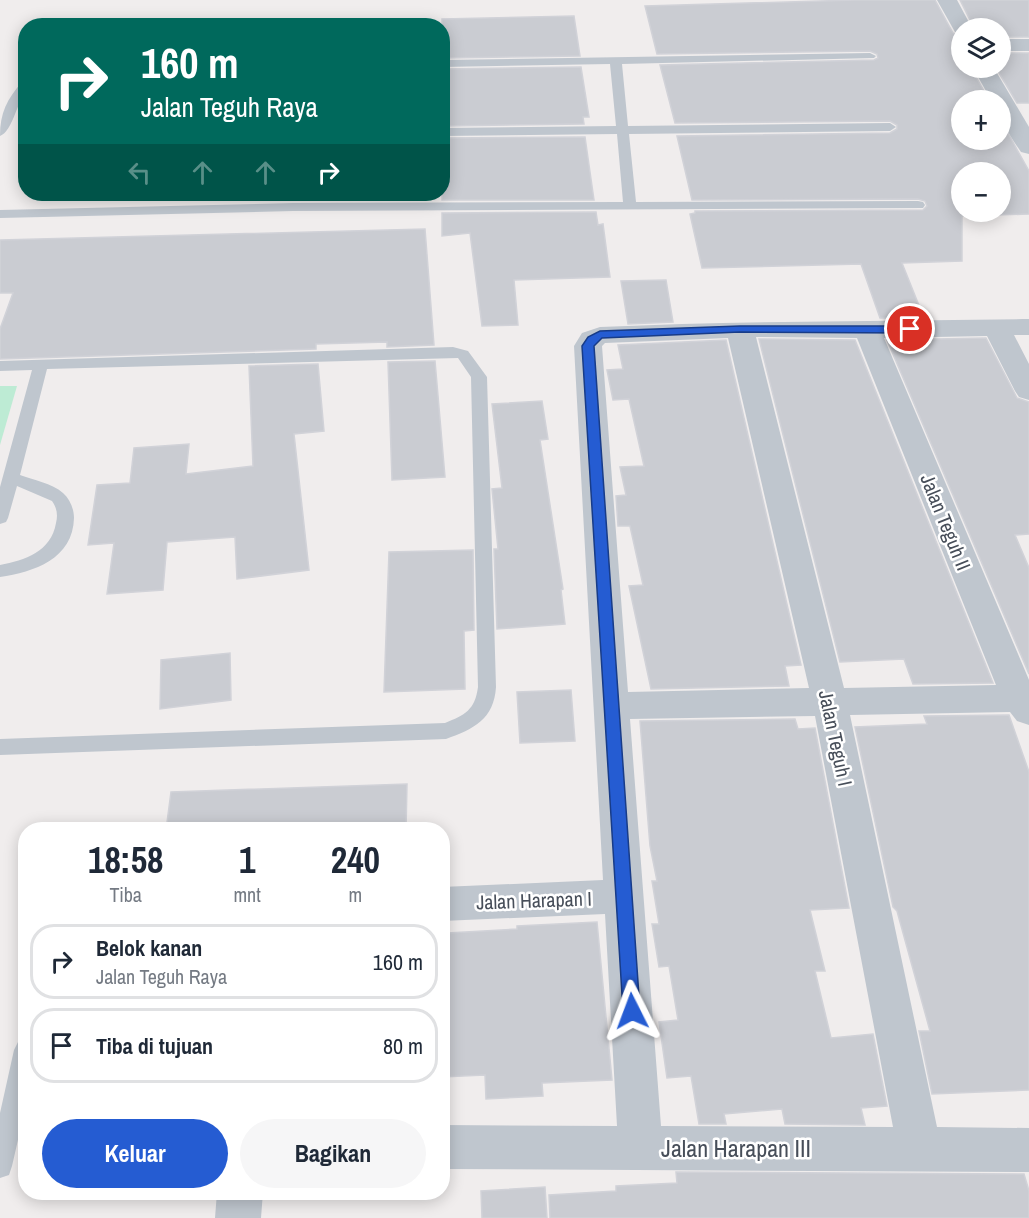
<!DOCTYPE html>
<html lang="id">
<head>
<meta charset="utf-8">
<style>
  :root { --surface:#fff; --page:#f6f6f7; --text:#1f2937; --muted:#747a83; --line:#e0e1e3; --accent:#255cd2 }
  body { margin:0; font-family:"Archivo Narrow",sans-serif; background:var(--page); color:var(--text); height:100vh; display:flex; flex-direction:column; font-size:22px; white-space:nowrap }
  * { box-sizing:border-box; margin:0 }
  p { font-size:20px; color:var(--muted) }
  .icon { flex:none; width:33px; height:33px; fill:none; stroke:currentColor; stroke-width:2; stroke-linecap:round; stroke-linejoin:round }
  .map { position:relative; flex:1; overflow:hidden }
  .drawer { position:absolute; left:18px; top:822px; width:432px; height:378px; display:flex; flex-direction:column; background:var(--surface); border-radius:24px; box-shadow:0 3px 15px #0003 }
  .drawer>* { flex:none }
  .top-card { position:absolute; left:18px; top:18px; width:432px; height:183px; border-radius:24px; box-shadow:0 3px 15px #0003; background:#00695c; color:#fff; overflow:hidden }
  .controls { position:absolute; left:951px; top:18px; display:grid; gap:12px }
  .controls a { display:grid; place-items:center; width:60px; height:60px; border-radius:50%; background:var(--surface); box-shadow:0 3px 15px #0003; font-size:30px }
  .pin { position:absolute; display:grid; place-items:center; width:51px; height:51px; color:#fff; margin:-26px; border:3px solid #fff; border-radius:50%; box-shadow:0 2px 6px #0007 }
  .me { position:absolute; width:66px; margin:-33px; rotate:357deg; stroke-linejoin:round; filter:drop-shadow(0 0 4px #0008) }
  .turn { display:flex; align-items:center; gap:21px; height:126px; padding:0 24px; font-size:27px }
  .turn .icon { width:78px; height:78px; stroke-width:2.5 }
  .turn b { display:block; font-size:42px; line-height:51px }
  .lanes { display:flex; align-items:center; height:57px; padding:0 24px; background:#0003; justify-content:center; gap:30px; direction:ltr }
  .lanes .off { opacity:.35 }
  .eta { display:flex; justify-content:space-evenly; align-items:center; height:102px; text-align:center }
  .eta b { font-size:36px; font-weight:700; line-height:42px }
  .primary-button { display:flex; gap:12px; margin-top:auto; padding:12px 24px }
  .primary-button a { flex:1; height:69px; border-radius:36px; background:var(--accent); color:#fff; font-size:24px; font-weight:700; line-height:69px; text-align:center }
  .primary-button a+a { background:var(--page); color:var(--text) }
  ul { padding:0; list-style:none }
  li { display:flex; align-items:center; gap:18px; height:75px; margin:0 12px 9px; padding:0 12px; border:3px solid var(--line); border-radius:24px }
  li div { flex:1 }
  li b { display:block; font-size:22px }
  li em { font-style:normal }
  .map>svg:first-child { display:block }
</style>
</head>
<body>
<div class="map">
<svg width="1029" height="1218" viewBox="0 0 1029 1218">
  <rect width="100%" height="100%" fill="#f0eded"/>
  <path fill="#bdebd4" d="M0 386H17L0 445Z"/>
  <path fill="#caccd2" stroke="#d1d2d8" stroke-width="1.5" fill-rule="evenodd" d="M855 0H935L953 33 962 36V68H971L989 100H962V140H1000V119L1029 171V214L962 216V261L902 263 924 318H880L861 264 702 268 690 214 695 213V211L923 210 927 206 925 201 918 199 692 200 677 136 890 133 897 129V125L890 121 675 123 660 65 874 60 878 58 877 54 870 51 657 54 645 6ZM962 172H1000V212H962Z
    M960 0H1029V37H1000V28H974Z
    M574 16 580 56 442 58V19Z
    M1000 53H1029V103H1017L996 68H1000Z
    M581 67 589 117H583L584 124 442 126V69Z
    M585 137 594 200H442V138Z
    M596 212 598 225 603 224 610 277 514 280 518 325 482 326 470 233 442 236V213Z
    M425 229 434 345 387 347V342L316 344V349L0 359V329L13 293H0V240Z
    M666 280 673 322 628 324 621 281Z
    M986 338 1017 398 1029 402V534L1015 535 1029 568V674L887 340Z
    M759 339 855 340 993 683 913 684 904 659 840 662Z
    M726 340 801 665 785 666 789 686 651 689 629 586 643 585 630 526H618L616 496 626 495 620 467 644 466 629 399 613 400 607 370 623 369 618 345Z
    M435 361 445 477 392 480 388 362Z
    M318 364 324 431 294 434 309 570 237 579 235 537 167 542 163 590 107 594 114 543 88 545 97 485 130 483 134 448 189 444 186 474 253 466 249 366Z
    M542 401 548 439 540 440 563 589 561 590 565 624 497 629 494 549H498L492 489 502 488 492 404Z
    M473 550 474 630 464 631 465 689 384 692 389 552Z
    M230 653 231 700 160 709 161 660Z
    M571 690 575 741 520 743 517 692Z
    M1009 715 1029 772V1090L932 1094 919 1031H930L897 911 893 907 855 727 927 724 924 716Z
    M795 719 798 729 815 728 849 908 810 910 825 971H815L831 1038 873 1034 887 1106 861 1108 865 1125 785 1124 782 1109 724 1114 726 1124H699L691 1076 667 1078 659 1022 678 1020 669 966 659 967 652 924H659L652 881H657L650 846 640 721Z
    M407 784 406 830H166L171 792Z
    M597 922 612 1080 542 1083 543 1096 486 1099 485 1075 442 1077V1011L449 1010 448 933 517 929V926Z
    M676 1172 1024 1174 1029 1191V1218H550L549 1195 616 1191V1186L677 1183Z
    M545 1187 547 1218H482L481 1191Z"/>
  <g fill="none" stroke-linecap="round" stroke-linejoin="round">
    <path fill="#bfc6ce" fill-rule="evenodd" d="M870 53 876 56 874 58 622 64 628 126 890 123 896 127 890 131 629 134 636 202 918 201 923 202 925 205 923 208 293 211 0 218V210L293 203 623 202 617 134 442 136V128L616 126 610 64 442 67V60Z
      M22 82H26V93C16 103 13 131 0 136 0 113 7 99 22 82Z
      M453 347 468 351 487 377 496 687C494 719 474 729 446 739L0 755V739L445 723C465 715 475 710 478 687L471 377 458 358 47 369 20 475C33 480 52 483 63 493 70 499 74 509 74 518 73 559 34 572 0 577V565C25 560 51 552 56 523 58 515 57 508 52 501L17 486 8 518 6 522 0 524V487L32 370 0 371V361Z
      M26 1039V1105L12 1166 9 1175 0 1178V1113L14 1050 18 1042Z"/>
    <path fill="#bfc6ce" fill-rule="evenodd" d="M937 0H957L972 28H962V34L955 32Z
      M1000 39H1029V51H1000Z
      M973 68H994L1029 127V154L1021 152C1009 135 1000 121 1000 100H991Z
      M1029 319V335H1014L1029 364V400L1019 397 1015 391 987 336 884 338 1029 680V725L1017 721 1010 712 850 715 937 1127 1029 1128V1172L442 1169V1125L617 1126 605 914 442 921V887L603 880 574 346 582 333 600 327C743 321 886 321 1029 319ZM756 337 857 338 996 685 844 688ZM728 338 809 688 628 692 602 346 605 343ZM815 716 893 1127 661 1126 630 719Z
      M217 1192H263L261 1218H215Z"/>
  </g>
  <path fill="#255cd2" stroke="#183c88" stroke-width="1.5" d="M740 326H910L916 329 910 333 740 332 602 338 594 346 640 1011 638 1016 632 1019 626 1016 623 1011 582 346 588 337 600 331Z"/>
  <g text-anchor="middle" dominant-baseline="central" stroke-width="5" stroke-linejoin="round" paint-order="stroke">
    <g font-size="20" fill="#474e59" stroke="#fff">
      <text transform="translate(946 522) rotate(68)">Jalan Teguh II</text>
      <text transform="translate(836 738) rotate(78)">Jalan Teguh I</text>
      <text transform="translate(534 900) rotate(-2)">Jalan Harapan I</text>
    </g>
    <g font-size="24" fill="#474e59" stroke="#fff">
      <text x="736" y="1148">Jalan Harapan III</text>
    </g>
  </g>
</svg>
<div class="controls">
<a><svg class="icon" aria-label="layers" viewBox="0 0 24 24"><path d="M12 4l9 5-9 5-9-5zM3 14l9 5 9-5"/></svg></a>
<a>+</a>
<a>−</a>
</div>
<div class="pin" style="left:910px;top:329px;background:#d93025"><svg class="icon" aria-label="arrive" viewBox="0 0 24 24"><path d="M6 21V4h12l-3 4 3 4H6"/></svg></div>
<svg class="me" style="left:632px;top:1011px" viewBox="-20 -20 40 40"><path d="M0-17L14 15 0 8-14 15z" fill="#255cd2" stroke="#fff" stroke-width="4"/></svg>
<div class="top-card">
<div class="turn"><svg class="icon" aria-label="right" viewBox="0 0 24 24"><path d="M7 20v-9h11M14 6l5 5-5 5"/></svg><div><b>160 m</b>Jalan Teguh Raya</div></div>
<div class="lanes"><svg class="icon off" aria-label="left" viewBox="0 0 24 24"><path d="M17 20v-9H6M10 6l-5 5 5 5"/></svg><svg class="icon off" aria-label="ahead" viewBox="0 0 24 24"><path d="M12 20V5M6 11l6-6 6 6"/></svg><svg class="icon off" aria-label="ahead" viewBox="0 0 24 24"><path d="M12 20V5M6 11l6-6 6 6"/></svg><svg class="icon" aria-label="right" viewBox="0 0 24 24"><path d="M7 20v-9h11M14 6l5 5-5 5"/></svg></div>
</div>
<section class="drawer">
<div class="eta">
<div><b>18:58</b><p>Tiba</p></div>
<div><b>1</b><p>mnt</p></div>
<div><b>240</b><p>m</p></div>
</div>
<ul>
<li><svg class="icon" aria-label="right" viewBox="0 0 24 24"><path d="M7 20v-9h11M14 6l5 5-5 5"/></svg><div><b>Belok kanan</b><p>Jalan Teguh Raya</p></div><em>160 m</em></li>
<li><svg class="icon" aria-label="arrive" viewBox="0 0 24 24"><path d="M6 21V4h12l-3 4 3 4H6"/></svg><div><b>Tiba di tujuan</b></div><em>80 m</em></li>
</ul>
<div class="primary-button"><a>Keluar</a><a>Bagikan</a></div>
</section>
</div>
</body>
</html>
